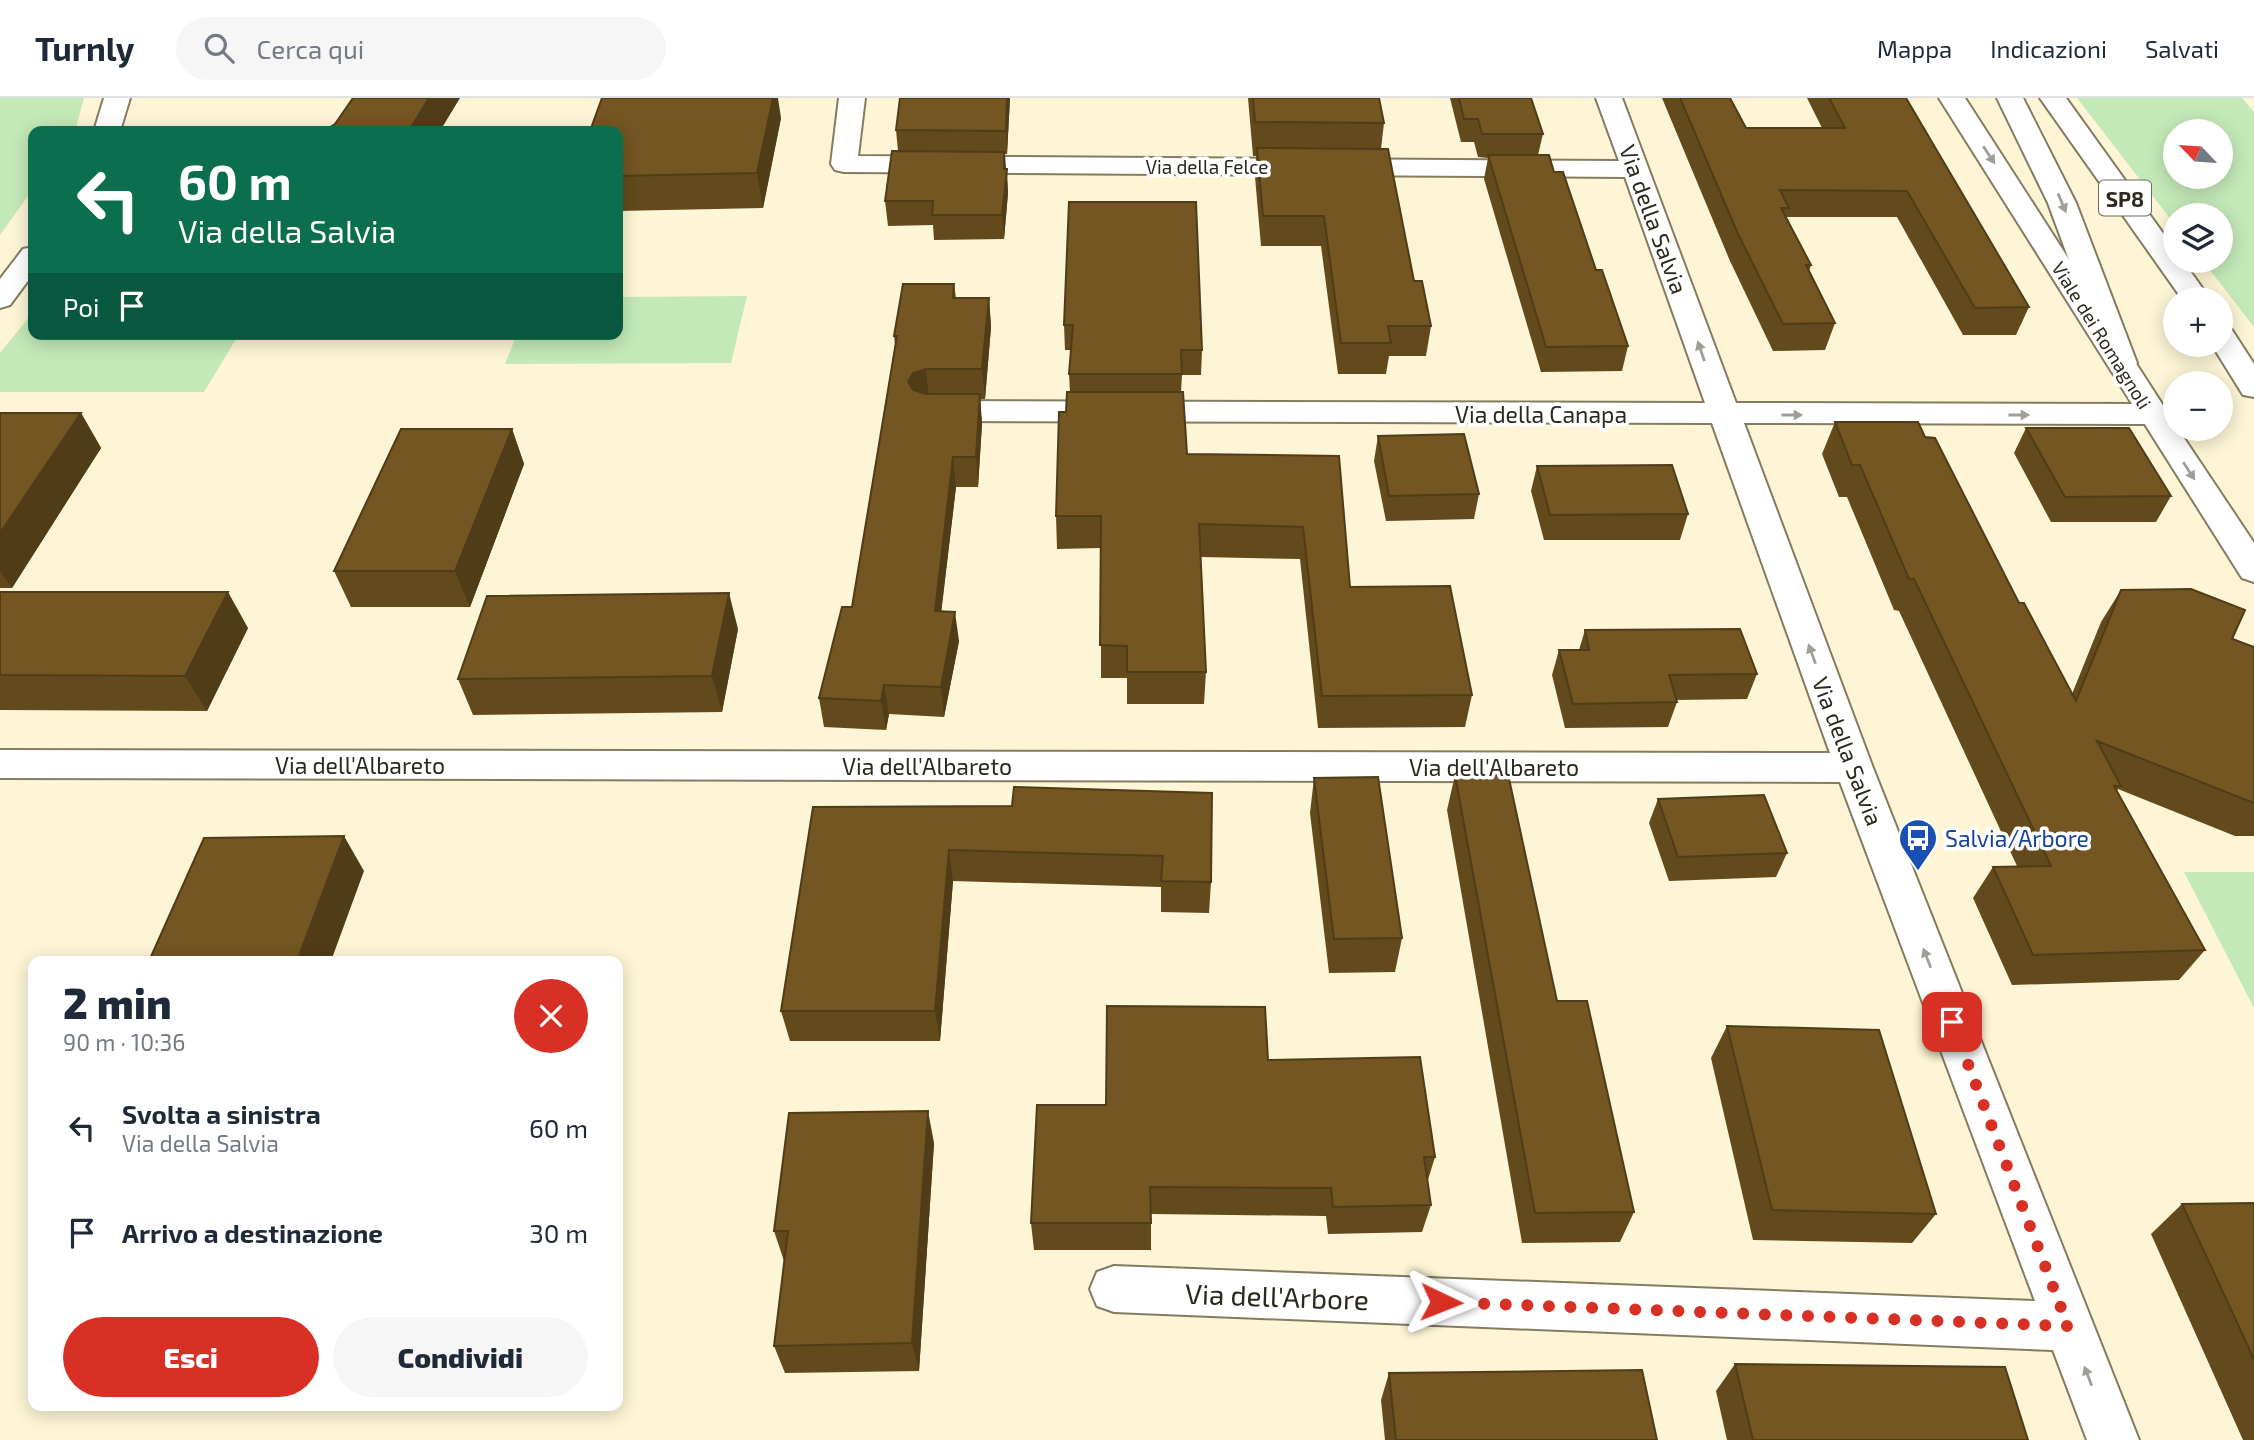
<!DOCTYPE html>
<html lang="it">
<head>
<meta charset="utf-8">
<style>
  :root { --surface:#fff; --page:#f6f6f7; --text:#1f2937; --muted:#747a83; --line:#e0e1e3; --accent:#d93025 }
  body { margin:0; font-family:"Exo 2",sans-serif; background:var(--page); color:var(--text); height:100vh; display:flex; flex-direction:column; font-size:26px; white-space:nowrap }
  * { box-sizing:border-box; margin:0 }
  p { font-size:23px; color:var(--muted) }
  .icon { flex:none; width:38px; height:38px; fill:none; stroke:currentColor; stroke-width:2; stroke-linecap:round; stroke-linejoin:round }
  .map { position:relative; flex:1; overflow:hidden }
  .drawer { position:absolute; left:28px; top:858px; width:595px; height:455px; display:flex; flex-direction:column; background:var(--surface); border-radius:14px; box-shadow:0 4px 18px #0003 }
  .drawer>* { flex:none }
  .hud { position:absolute; left:28px; top:28px; width:595px; height:214px; border-radius:14px; box-shadow:0 4px 18px #0003; background:#0b6e4f; color:#fff; overflow:hidden }
  .needle { width:46px; rotate:295deg }
  .controls { position:absolute; left:2163px; top:21px; display:grid; gap:14px }
  .controls a { display:grid; place-items:center; width:70px; height:70px; border-radius:50%; background:var(--surface); box-shadow:0 4px 18px #0003; font-size:35px }
  .pin { position:absolute; display:grid; place-items:center; width:60px; height:60px; color:#fff; margin:-30px; border-radius:14px; box-shadow:0 4px 10px #0006 }
  .me { position:absolute; width:77px; margin:-38px; rotate:92deg; stroke-linejoin:round; filter:drop-shadow(0 0 5px #0008) }
  .turn { display:flex; align-items:center; gap:24px; height:147px; padding:0 35px; font-size:32px }
  .turn .icon { width:91px; height:91px; stroke-width:2.5 }
  .turn b { display:block; font-size:49px; line-height:60px }
  .then { display:flex; align-items:center; height:66px; padding:0 35px; background:#0003; gap:14px; font-size:26px }
  .round { display:grid; place-items:center; flex:none; width:74px; height:74px; border-radius:37px; background:var(--page) }
  .summary { display:flex; align-items:center; justify-content:space-between; height:119px; padding:0 35px }
  h1 { font-size:42px; font-weight:800; line-height:52px }
  .cta { display:flex; gap:14px; margin-top:auto; padding:14px 35px }
  .cta a { flex:1; height:80px; border-radius:42px; background:var(--accent); color:#fff; font-size:28px; font-weight:800; line-height:80px; text-align:center }
  .cta a+a { background:var(--page); color:var(--text) }
  ul { padding:0; list-style:none }
  li { display:flex; align-items:center; gap:21px; height:105px; padding:0 35px }
  li div { flex:1 }
  li b { display:block; font-size:26px }
  li em { font-style:normal }
  header { display:flex; align-items:center; gap:42px; box-sizing:border-box; height:98px; padding:0 35px; background:var(--surface); border-bottom:2px solid var(--line) }
  header strong { font-size:33px }
  nav { display:flex; gap:38px; margin-inline-start:auto; font-size:24px }
  .search { width:490px; height:63px; background:var(--page); display:flex; align-items:center; gap:18px; box-sizing:border-box; padding:0 24px; border-radius:38px; color:var(--muted); font-size:26px }
  .map>svg:first-child { display:block }
</style>
</head>
<body>
<header>
<strong>Turnly</strong>
<div class="search"><svg class="icon" aria-label="search" viewBox="0 0 24 24"><circle cx="10" cy="10" r="6"/><path d="M15 15l6 6"/></svg>Cerca qui</div>
<nav><a>Mappa</a><a>Indicazioni</a><a>Salvati</a></nav>
</header>
<div class="map">
<svg width="2254" height="1342" viewBox="0 0 2254 1342">
  <rect width="100%" height="100%" fill="#fdf5d6"/>
  <path fill="#c4e9b8" fill-rule="evenodd" d="M0 0H84L75 33H33V91L0 137Z
    M2077 0H2242L2254 14V229L2203 163H2221V117H2175V127ZM2175 33H2221V79H2175Z
    M747 198 731 265 505 266 517 236H618V199Z
    M33 214V236H239L204 294H0V255Z
    M2184 774H2254V910Z"/>
  <g fill="none" stroke-linecap="round" stroke-linejoin="round">
    <defs>
      <path id="minor" d="M104 0H130L120 33H94Z
        M839 0H865L858 58 1619 63 1596 0H1622L1736 305 2151 306 2162 309 2167 316 2162 323 2151 326 1744 325 1873 670 2139 1342H2087L2053 1252 1114 1214 1097 1208 1090 1191 1097 1174 1114 1168 2035 1203 1840 684 0 680V652L1830 655 1712 325 930 323 919 320 914 313 919 306 930 303 1705 305 1625 79 844 74 835 72 831 66Z
        M33 149V176L10 207 0 210V181L23 151Z"/>
      <path id="secondary" d="M1939 0H1965L2175 326V331H2178L2254 445V484L2242 480Z"/>
      <path id="primary" d="M1997 0H2023L2076 105 2137 265 2133 271 2122 274 2111 271 2107 265 2048 105Z
        M2040 0H2066L2175 152V163H2183L2210 201H2182Z
        M2221 229 2232 232 2254 266V299L2243 297 2212 247H2221Z"/>
    </defs>
    <use href="#minor" stroke="#847c60" stroke-width="4"/>
    <use href="#secondary" stroke="#847c60" stroke-width="4"/>
    <use href="#primary" stroke="#847c60" stroke-width="4"/>
    <use href="#minor" fill="#fff" fill-rule="evenodd"/>
    <use href="#secondary" fill="#fff" fill-rule="evenodd"/>
    <use href="#primary" fill="#fff" fill-rule="evenodd"/>
  </g>
  <path fill="#634a1c" d="M1010 0 1007 56H1005L1008 95 1004 141 934 142 933 127 888 128 885 103 898 53 896 32Z
    M1248 0H1379L1384 25 1381 51 1414 183 1431 228 1426 258H1389L1386 276H1338L1321 148H1261L1255 79 1256 58H1253Z
    M1450 0H1531L1543 36 1538 57 1554 74 1628 248 1622 273 1541 274 1484 81 1488 60 1478 59 1474 44H1461Z
    M1662 0H1730L1746 30H1822L1807 0H1906L2029 209 2016 237H1963L1897 119H1786L1811 167 1809 173 1835 225 1825 252 1773 253 1730 163Z
    M781 20 763 110 618 113V33Z
    M1069 104 1202 252 1201 277H1182L1181 294 1187 356 1339 358 1350 489 1472 597 1465 629 1318 630 1300 461 1201 459 1206 574 1204 606H1127V580H1101V450L1057 451 1056 418 1066 314 1070 294 1069 276 1071 252H1065L1064 227Z
    M954 186 956 200H989L991 229 985 301H980L982 326 978 389H956L941 513 959 543 944 619 889 616 886 632 824 629 819 600 852 509 895 247 894 238Z
    M0 315H81L101 350 12 490H0Z
    M1835 324 1925 339 2072 596 2101 524 2121 492 2254 549V738H2235L2118 691 2117 693 2205 852 2179 882 2012 887 1973 800 1993 769 2017 768 1899 513 1894 512 1847 399H1839L1822 356Z
    M2026 330 2171 398 2156 424H2051L2014 355Z
    M512 331 524 366 470 509H351L334 473Z
    M1378 338 1479 396 1474 421 1386 423 1374 363Z
    M1537 368 1688 416 1680 442H1544L1531 393Z
    M0 494 248 530 207 613 0 612Z
    M738 531 722 614 473 617 458 581Z
    M1585 532 1757 576 1747 601 1676 602 1677 604 1668 629 1565 630 1552 577 1559 552H1579Z
    M1455 677 1557 903 1634 1114 1620 1144 1522 1145 1447 712Z
    M1314 680 1402 840 1395 874 1329 875 1310 715Z
    M1212 695 1211 784 1209 815 1161 814V789L953 783 940 943H790L781 913 813 709 1012 708Z
    M1658 701 1787 755 1776 779 1669 783 1649 725Z
    M1727 928 1936 1116 1912 1145 1753 1142 1711 960Z
    M1268 962 1435 1059 1427 1085 1431 1107 1422 1134 1328 1136 1326 1118 1151 1116V1152H1034L1031 1125 1106 1007Z
    M934 1045 919 1273 785 1275 774 1248 784 1163 774 1133Z
    M2254 1105V1342H2243L2151 1136 2182 1106Z
    M1735 1266 2028 1342H1727L1716 1293Z
    M1389 1275 1657 1342H1385L1381 1302Z"/>
  <path fill="#503c17" d="M429 0H460L440 33H409Z
    M773 0H778L781 20 763 110 757 75Z
    M1007 0H1010L1007 56 1006 33Z
    M1004 54 1006 78 1007 71 1008 95 1004 141 1002 117Z
    M989 200 991 229 985 301 982 271Z
    M926 271 929 300 917 304 908 284 913 275Z
    M980 296 982 326 978 389 976 359Z
    M81 315 101 350 12 490 0 473V435Z
    M512 331 524 366 470 509 455 473Z
    M953 359 956 389 938 542 935 513Z
    M228 494 248 530 207 613 185 578Z
    M729 495 738 531 722 614 712 578Z
    M955 514 959 543 944 619 941 589Z
    M884 587 889 616 886 632 881 603Z
    M344 738 364 773 331 863H297Z
    M949 752 953 783 940 943 935 913Z
    M928 1013 934 1045 919 1273 912 1245Z"/>
  <path fill="#735621" stroke="#503c17" stroke-width="2" d="M353 0H429L409 33H324L335 26Z
    M602 0H773L757 75 618 78V33H590Z
    M900 0H1007L1006 33 896 32Z
    M1253 0H1379L1384 25 1255 24Z
    M1459 0H1531L1543 36H1482L1478 21H1464Z
    M1680 0H1730L1746 30H1845L1829 0H1906L2029 209 1975 210 1907 93 1780 92 1789 110H1781L1811 167H1806L1835 225 1783 226 1738 136Z
    M1257 50 1388 51 1414 183H1422L1431 228H1388L1391 245H1341L1324 118H1263Z
    M892 53 1004 54V71H1007L1002 117H932L933 103H885Z
    M1488 57H1549L1554 74H1563L1596 172H1602L1628 248 1546 249Z
    M1069 104H1196L1202 252H1181L1182 276H1069L1073 227H1064Z
    M903 186H954L953 200H989L982 271H926L913 275 908 284 913 292 926 296H980L976 359H953L935 513 955 514 941 589 884 587 881 603 819 600 842 509H852L897 238H894Z
    M1067 294H1183L1187 356 1339 358 1350 489 1450 488 1472 597 1322 598 1303 429 1199 426 1206 574H1127V548L1100 547 1101 418H1056L1059 314H1066Z
    M0 315H81L0 435Z
    M1835 324H1918L1925 339 1935 340 2019 505H2024L2076 603 2121 492 2191 491 2245 512 2232 541 2254 549V705L2097 643 2121 688H2114L2205 852 2033 857 1993 769 2051 768 1914 481H1909L1860 367H1852Z
    M2026 330H2129L2171 398 2065 399Z
    M401 331H512L455 473H334Z
    M1464 336 1479 396 1389 398 1378 338Z
    M1672 367 1688 416 1550 417 1537 368Z
    M0 494H228L185 578 0 577Z
    M729 495 712 578 458 581 487 498Z
    M1740 531 1757 576 1669 577 1677 604 1573 606 1559 552H1589L1585 532Z
    M1508 676 1557 903H1587L1634 1114 1535 1115 1455 677Z
    M1378 679 1402 840 1334 841 1314 680Z
    M1014 689 1212 695 1211 784 1161 783 1163 758 949 752 935 913H781L813 709 1012 708Z
    M1764 697 1787 755 1678 759 1658 701Z
    M344 738 297 863H149L204 740Z
    M1107 908 1265 909 1268 962 1420 959 1435 1059H1424L1431 1107 1333 1109 1331 1090 1150 1089 1151 1125H1031L1037 1007H1106Z
    M1727 928 1879 932 1936 1116 1772 1112Z
    M928 1013 912 1245 774 1248 788 1133H774L789 1015Z
    M2254 1105V1261L2182 1106Z
    M1735 1266 2005 1269 2028 1342H1753Z
    M1642 1272 1657 1342H1396L1389 1275Z"/>
  <defs><path id="oneway-solid" d="M-6-.8H1V-3.2L6.5 0L1 3.2V.8H-6Z" transform="scale(1.75)"/></defs>
  <g fill="#a09e99">
    <use href="#oneway-solid" transform="translate(1989 57) rotate(57)"/>
    <use href="#oneway-solid" transform="translate(2062 105) rotate(67)"/>
    <use href="#oneway-solid" transform="translate(1701 253) rotate(-109)"/>
    <use href="#oneway-solid" transform="translate(1792 317)"/>
    <use href="#oneway-solid" transform="translate(2019 317)"/>
    <use href="#oneway-solid" transform="translate(2189 373) rotate(57)"/>
    <use href="#oneway-solid" transform="translate(1812 556) rotate(-110)"/>
    <use href="#oneway-solid" transform="translate(1927 860) rotate(-111)"/>
    <use href="#oneway-solid" transform="translate(2088 1278) rotate(-111)"/>
  </g>
  <g fill="none" stroke-linecap="round" stroke-linejoin="round">
    <path stroke="#d93025" stroke-width="12" stroke-dasharray="0 21.6" d="M1441 1204 2068 1228 1952 924"/>
  </g>
  <defs>
    <symbol id="bus-pin" viewBox="-11 -11 22 30"><path d="M0 17L-7.5 6A9.5 9.5 0 1 1 7.5 6Z" fill="#1a4fb4" stroke="#fff"/><path d="M-5-6H5V4H4V6H2V4H-2V6H-4V4H-5ZM-3.5-4V0h7V-4ZM-3.5 1.2v1.5H-2V1.2ZM2 1.2v1.5H3.5V1.2Z" fill="#fff"/></symbol>
  </defs>
  <g fill-rule="evenodd">
    <use href="#bus-pin" x="1896" y="718" width="44" height="60"/>
  </g>
  <g text-anchor="middle" dominant-baseline="central" stroke-width="7" stroke-linejoin="round" paint-order="stroke">
    <g font-size="19" fill="#2b281d" stroke="#fff">
      <text x="1207" y="68">Via della Felce</text>
      <text transform="translate(2102 237) rotate(58)">Viale dei Romagnoli</text>
    </g>
    <rect fill="#fff" stroke="#6b6861" stroke-width="2" x="2099" y="82.5" width="52" height="35" rx="5"/>
    <g font-size="21" font-weight="bold" fill="#2b281d">
      <text x="2125" y="100">SP8</text>
    </g>
    <g font-size="23" fill="#2b281d" stroke="#fff">
      <text transform="translate(1654 121) rotate(70)">Via della Salvia</text>
      <text x="1541" y="316">Via della Canapa</text>
      <text transform="translate(1848 653) rotate(69)">Via della Salvia</text>
      <text x="360" y="667">Via dell'Albareto</text>
      <text x="927" y="668">Via dell'Albareto</text>
      <text x="1494" y="669">Via dell'Albareto</text>
    </g>
    <g font-size="23" fill="#164399" stroke="#fff" text-anchor="start">
      <text x="1945" y="740">Salvia/Arbore</text>
    </g>
    <g font-size="28" fill="#2b281d" stroke="#fff">
      <text transform="translate(1277 1198) rotate(2)">Via dell'Arbore</text>
    </g>
  </g>
</svg>
<div class="controls">
<a><svg class="needle" viewBox="-14 -14 28 28"><path d="M0-13l5 13h-10z" fill="#e53935"/><path d="M0 13l5-13h-10z" fill="#747a83"/></svg></a>
<a><svg class="icon" aria-label="layers" viewBox="0 0 24 24"><path d="M12 4l9 5-9 5-9-5zM3 14l9 5 9-5"/></svg></a>
<a>+</a>
<a>−</a>
</div>
<div class="pin" style="left:1952px;top:924px;background:#d93025"><svg class="icon" aria-label="arrive" viewBox="0 0 24 24"><path d="M6 21V4h12l-3 4 3 4H6"/></svg></div>
<svg class="me" style="left:1441px;top:1204px" viewBox="-20 -20 40 40"><path d="M0-17L14 15 0 8-14 15z" fill="#d93025" stroke="#fff" stroke-width="4"/></svg>
<div class="hud">
<div class="turn"><svg class="icon" aria-label="left" viewBox="0 0 24 24"><path d="M17 20v-9H6M10 6l-5 5 5 5"/></svg><div><b>60 m</b>Via della Salvia</div></div>
<div class="then">Poi<svg class="icon" aria-label="arrive" viewBox="0 0 24 24"><path d="M6 21V4h12l-3 4 3 4H6"/></svg></div>
</div>
<section class="drawer">
<div class="summary"><div><h1>2 min</h1><p>90 m · 10:36</p></div><a class="round" style="background:#d93025;color:#fff"><svg class="icon" aria-label="close" viewBox="0 0 24 24"><path d="M6 6l12 12M18 6L6 18"/></svg></a></div>
<ul>
<li><svg class="icon" aria-label="left" viewBox="0 0 24 24"><path d="M17 20v-9H6M10 6l-5 5 5 5"/></svg><div><b>Svolta a sinistra</b><p>Via della Salvia</p></div><em>60 m</em></li>
<li><svg class="icon" aria-label="arrive" viewBox="0 0 24 24"><path d="M6 21V4h12l-3 4 3 4H6"/></svg><div><b>Arrivo a destinazione</b></div><em>30 m</em></li>
</ul>
<div class="cta"><a>Esci</a><a>Condividi</a></div>
</section>
</div>
</body>
</html>
